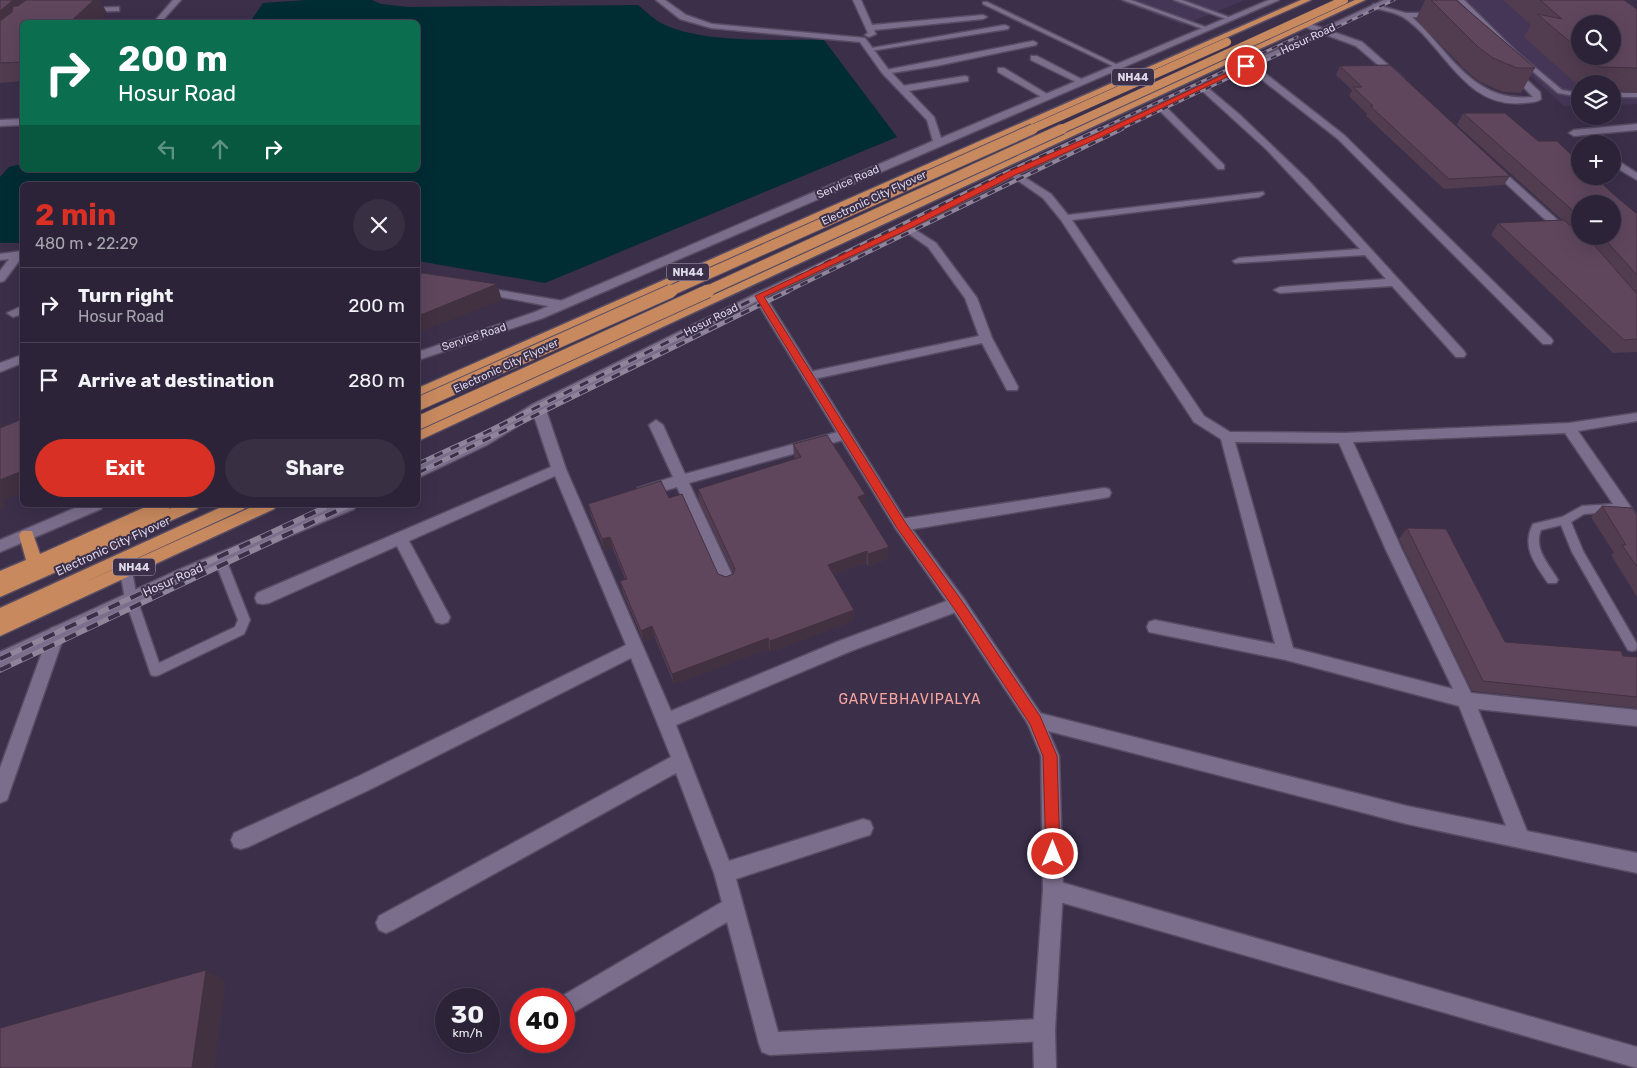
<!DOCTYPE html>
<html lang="en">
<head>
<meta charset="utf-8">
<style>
  :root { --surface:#2c2338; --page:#382f43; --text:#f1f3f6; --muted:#a6a4ae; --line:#484053; --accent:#d93025 }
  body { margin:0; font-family:Rubik,sans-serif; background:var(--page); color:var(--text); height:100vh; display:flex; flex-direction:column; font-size:19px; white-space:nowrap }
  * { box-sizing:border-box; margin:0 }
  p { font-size:16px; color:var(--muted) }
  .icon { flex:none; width:28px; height:28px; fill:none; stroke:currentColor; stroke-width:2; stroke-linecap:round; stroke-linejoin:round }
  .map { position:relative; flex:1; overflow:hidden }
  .details { position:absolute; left:20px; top:182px; width:400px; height:325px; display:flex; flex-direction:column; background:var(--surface); border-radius:8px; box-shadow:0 5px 20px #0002,0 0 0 1px var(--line) }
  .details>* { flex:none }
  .top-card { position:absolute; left:20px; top:20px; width:400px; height:152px; border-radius:8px; box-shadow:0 5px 20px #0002,0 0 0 1px var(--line); background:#0b6e4f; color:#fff; overflow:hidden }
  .controls { position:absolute; left:1571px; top:15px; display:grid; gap:10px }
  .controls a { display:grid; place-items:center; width:50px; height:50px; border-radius:50%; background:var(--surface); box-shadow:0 5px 20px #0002,0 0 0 1px var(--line); font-size:25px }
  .speed { position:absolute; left:435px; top:988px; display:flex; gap:10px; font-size:25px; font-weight:700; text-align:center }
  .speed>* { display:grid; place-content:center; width:65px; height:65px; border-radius:50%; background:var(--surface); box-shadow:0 5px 20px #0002,0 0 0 1px var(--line); line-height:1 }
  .speed small { font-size:12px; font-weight:400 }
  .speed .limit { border:8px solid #d22; background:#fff; color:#111 }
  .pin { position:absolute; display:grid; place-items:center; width:42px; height:42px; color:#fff; margin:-21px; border:2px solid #fff; border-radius:50%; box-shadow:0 1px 5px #0007 }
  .me { position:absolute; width:55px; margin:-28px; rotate:0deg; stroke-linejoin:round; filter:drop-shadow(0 0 4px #0008) }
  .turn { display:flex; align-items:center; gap:18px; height:105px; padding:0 15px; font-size:22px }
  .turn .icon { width:65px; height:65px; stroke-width:2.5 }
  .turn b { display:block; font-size:35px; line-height:42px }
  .lanes { display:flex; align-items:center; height:48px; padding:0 15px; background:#0003; justify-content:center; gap:25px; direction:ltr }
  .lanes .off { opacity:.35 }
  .round { display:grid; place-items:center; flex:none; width:52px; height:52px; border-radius:26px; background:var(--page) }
  .head { display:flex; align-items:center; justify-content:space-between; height:85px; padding:0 15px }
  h1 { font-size:30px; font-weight:700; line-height:38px; color:var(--accent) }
  .button { display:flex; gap:10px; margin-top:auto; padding:10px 15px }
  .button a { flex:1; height:58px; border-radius:30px; background:var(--accent); color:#fff; font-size:20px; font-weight:700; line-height:58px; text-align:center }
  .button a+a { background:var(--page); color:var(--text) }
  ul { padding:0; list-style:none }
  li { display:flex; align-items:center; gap:15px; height:75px; padding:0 15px; border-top:1px solid var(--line) }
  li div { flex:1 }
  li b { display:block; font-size:19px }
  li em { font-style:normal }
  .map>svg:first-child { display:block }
</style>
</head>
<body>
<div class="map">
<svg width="1637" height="1068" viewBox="0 0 1637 1068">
  <rect width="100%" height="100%" fill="#3b2f4a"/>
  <path fill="#453657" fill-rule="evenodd" d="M1117 0H1245L1183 25Z
    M1447 0H1596L1637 31V104L1613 105 1612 84H1580V106H1564ZM1580 24H1612V56H1580Z"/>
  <path fill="#002c34" d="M307 0H372L381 4 408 7 638 5C646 11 654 20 663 24 704 44 778 39 824 40L897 137 545 283 418 261V185H22V243H0V177L9 167 22 164V170H418V22H250L263 3Z"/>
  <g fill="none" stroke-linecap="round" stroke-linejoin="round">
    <defs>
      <path id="lane" d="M1123 0H1131L1211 29 1206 30Z
        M1174 0H1182L1234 19 1229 20Z
        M1458 0H1464L1520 55 1562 90 1580 93V97L1558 93 1516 57Z
        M983 2H987L1122 67 1117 68 983 4Z
        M1612 93H1637V97H1612Z
        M1615 504 1620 508 1619 511 1584 514 1571 522 1583 551 1637 644 1636 650 1632 651 1628 650 1572 552 1561 525 1541 530C1533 549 1549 564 1558 580L1556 583H1548C1535 564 1521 547 1533 524L1562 517 1582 506Z
        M220 555 224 556 226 559 250 620 244 634 159 675 155 676 151 675 125 599 120 571 122 568H130L132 571 137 599 159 663 235 627 238 620 214 559 216 556Z"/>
      <path id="street" d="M173 0H181L161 22H154Z
        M853 0H861L872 25 983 15 987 17 983 19 874 30 876 34 869 37 865 35 868 33Z
        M1373 4 1406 13H1441V17H1412C1451 53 1473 103 1533 97L1507 70 1514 68 1540 92 1541 99C1537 103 1530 102 1523 103 1464 109 1444 44 1403 17 1394 12 1383 10 1373 8Z
        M119 7V11H116L87 12 83 10 87 8Z
        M1308 23 1362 42 1403 78 1396 80 1356 46 1305 27 1304 25Z
        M1005 25 1009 27 1008 29 870 51 866 49Z
        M1033 41 1037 43 1036 45 936 66 885 74 881 71Z
        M1031 56H1037L1087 82 1080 84 1031 60Z
        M1243 64H1249L1262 71 1344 135 1551 338 1553 341 1551 344H1543L1338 139 1256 75 1243 68Z
        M998 68H1004L1052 97 1045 99 998 72Z
        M965 76 968 77V81L902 92 898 89 902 86Z
        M1202 83 1240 115 1307 179 1464 351 1466 354 1464 357H1456L1392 286 1280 293 1274 290 1280 287 1386 279 1365 255 1235 263 1233 261 1239 258 1360 249 1267 150 1199 88V84Z
        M1157 104H1163L1224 165V169H1218L1157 108Z
        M22 119V125L0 126V120Z
        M1637 124V130L1574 136 1569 133 1574 130Z
        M1612 157 1637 173V180L1612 165Z
        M1489 164H1495L1571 232V236H1563L1489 168Z
        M1013 170 1051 194 1068 215 1263 192 1264 194 1259 197 1072 220 1204 416 1230 432 1344 433 1569 423 1637 413V421L1578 431 1637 516V534L1632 532 1565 433 1353 442 1402 550 1471 693 1637 710V726L1478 709 1527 831 1637 853V873L1407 824 1029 726 1026 720 1029 714 1035 712 1407 806 1506 826 1459 706 1286 660 1149 632 1147 627 1149 622 1155 620 1275 644 1221 439 1194 422 1061 220 1043 198 1010 175 1008 173ZM1235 442 1339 443 1386 550 1453 689 1293 648Z
        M906 224 936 243 977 298 992 338 1018 387 1017 390H1007L982 343 809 380 804 379 803 376 804 373 809 372 979 336 965 298 928 247 902 229V225Z
        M22 251V257L4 281 0 282V271L9 259 0 260V254Z
        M480 287 563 301 569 305 563 309 476 292 474 290Z
        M22 306V314L13 317 7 313Z
        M22 355V363L0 372V363Z
        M538 403 545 407 566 469 671 711 839 641 952 599 958 598 964 599 966 604 964 609 851 651 676 725 729 861 863 819 870 821 873 828 870 835 863 837 736 879 778 1032 1044 1019 1052 1022 1055 1030 1052 1038 1044 1041 770 1055 762 1052 759 1044 727 922 564 1018V999H557L722 902 714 873 676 773 393 930 386 933 379 930 376 923 379 916 671 757 631 658 373 788 248 847 241 849 234 847 231 840 234 833 359 776 626 645 555 476 409 541 450 617 448 622 442 624 436 622 397 546 269 603 263 604 257 603 255 598 257 593 551 467 531 407Z
        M656 420 663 425 685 474 845 430 852 435 850 438 689 483 735 581 733 585 727 587 721 585 719 581 677 487 643 497 636 492 638 488 673 477 649 425Z
        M1104 488 1109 489 1111 493 1109 497 1104 498 901 531 896 529 894 525 896 521 901 519Z
        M57 626 63 628 65 633 9 794 7 800 0 803V768L49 633 51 628Z
        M1053 880 1637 1047V1068L1053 900 1046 897 1043 890 1046 883Z"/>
      <path id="secondary" d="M656 0H665L686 15 712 24 865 38 888 69 934 117 941 138 1269 0H1279L543 318 418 360V352L535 312 933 141 927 120 882 73 860 42 711 28 680 19Z
        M1384 0H1394L1099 139 1016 175 910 229 766 297 906 521 964 599 1041 714 1059 756 1063 890 1055 1030 1056 1068H1034L1033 1030 1043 890 1041 756 1028 724 952 609 896 529 757 302 543 410 487 445 418 478V467L477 439 533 404 755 294 902 225 1010 171 1093 135Z
        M82 505H103L101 509 0 552V540Z
        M335 505H356L354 509 192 577 0 667V652L180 569Z"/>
      <path id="highway" d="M1301 0H1311L418 397V388Z
        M1355 0H1365L418 441V431Z
        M150 505H171L169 509 124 529 178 505H199L197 509 0 597V571L26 560 19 535 22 531H32L40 554Z
        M226 505H246L244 509 81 584 256 505H276L274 509 0 636V608Z"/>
    </defs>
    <use href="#lane" stroke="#574c63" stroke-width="3"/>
    <use href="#street" stroke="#574c63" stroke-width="3"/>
    <use href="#secondary" stroke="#574c63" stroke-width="3"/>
    <use href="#highway" stroke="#574c63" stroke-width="3"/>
    <use href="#lane" fill="#7b6e8d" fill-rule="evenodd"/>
    <use href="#street" fill="#7b6e8d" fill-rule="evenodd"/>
    <use href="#secondary" fill="#7b6e8d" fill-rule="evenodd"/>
    <use href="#highway" fill="#c8895e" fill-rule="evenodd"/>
    <defs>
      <path id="rail-far3" d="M1098 130 1297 37
        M1119 130 1394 0"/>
      <path id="rail-far2" d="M767 292 1001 175 1100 129
        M786 292 1122 129"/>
      <path id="rail-far1" d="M418 464 485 433 770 291
        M418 473 788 291"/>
      <path id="rail" d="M0 659 330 505
        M0 670 349 505"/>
    </defs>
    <use href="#rail-far3" stroke="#8e859b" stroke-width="3"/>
    <use href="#rail-far2" stroke="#8e859b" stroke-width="4"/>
    <use href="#rail-far1" stroke="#8e859b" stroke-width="5"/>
    <use href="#rail" stroke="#8e859b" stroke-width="5.5"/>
    <use href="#rail-far3" stroke="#3b2f4a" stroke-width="2" stroke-dasharray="6" stroke-linecap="butt"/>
    <use href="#rail-far2" stroke="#3b2f4a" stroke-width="2.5" stroke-dasharray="8" stroke-linecap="butt"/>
    <use href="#rail-far1" stroke="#3b2f4a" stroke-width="3" stroke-dasharray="9" stroke-linecap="butt"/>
    <use href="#rail" stroke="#3b2f4a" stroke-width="4" stroke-dasharray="12" stroke-linecap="butt"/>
    <defs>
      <path id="highway-bridge-far2" d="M1030 130 1227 42
        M1060 130 1344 0"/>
      <path id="highway-bridge-far1" d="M668 292 1033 129
        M705 292 1062 129"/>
      <path id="highway-bridge" d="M418 404 671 291
        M418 423 708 291"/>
    </defs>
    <use href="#highway-bridge-far2" stroke="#574c63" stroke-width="9" stroke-linecap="butt"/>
    <use href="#highway-bridge-far1" stroke="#574c63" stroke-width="12" stroke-linecap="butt"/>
    <use href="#highway-bridge" stroke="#574c63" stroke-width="15" stroke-linecap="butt"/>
    <use href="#highway-bridge-far2" stroke="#c8895e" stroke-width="8"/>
    <use href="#highway-bridge-far1" stroke="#c8895e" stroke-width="10"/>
    <use href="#highway-bridge" stroke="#c8895e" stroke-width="13"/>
  </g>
  <path fill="#523c50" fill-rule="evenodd" d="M0 0 107 13 22 22V81L0 83Z
    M1425 0H1456L1535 68 1521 93 1503 92 1480 82 1466 71 1416 19Z
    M1503 0H1624L1637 9V93L1612 92V84H1580V87L1524 37 1531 25ZM1580 24 1612 56H1580Z
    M1340 66 1510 176 1504 185 1444 189 1366 116 1367 114 1349 96 1352 90 1336 75Z
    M1463 113 1538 141 1612 193 1637 214V352L1613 353 1491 235 1498 223 1562 220 1457 125ZM1580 204 1612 236H1580Z
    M793 444 865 506H864L888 559 868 566 866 563 833 574 854 610 853 621 770 652 769 649 674 684 655 638 644 642 623 593 620 581 625 579 613 549 605 551 591 516 588 504 669 498 718 574 726 577 734 574 699 501 698 489 795 459 794 456Z
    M1602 506 1637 515V597L1611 555 1614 553 1591 517Z
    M1407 528 1505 642 1637 657V708L1472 691 1399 539Z"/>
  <path fill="#423141" d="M13 0H43L0 38V11Z
    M94 0H100L107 13 98 22H70Z
    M497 284 502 300 418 333V316Z
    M22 471V492L4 500 6 507 0 509V480Z
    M865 494V506L857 508 858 497Z
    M610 537 613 549 605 551 602 539Z
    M889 547 888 559 868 566V554Z
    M867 551 866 563 827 576 828 565Z
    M854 610 853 621 770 652V641Z
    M652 626 655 638 644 642 641 631Z
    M768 638 769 649 674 684 672 674Z
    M206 970 226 981 215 1068H192Z"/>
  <path fill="#5f465d" stroke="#423141" d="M0 0H13L0 11Z
    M26 0H94L70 22H22V62L0 63V21L12 12 13 6H18Z
    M1431 0H1456L1535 68H1517L1493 58 1478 47Z
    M1540 0H1624L1637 9V68L1600 67 1587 56H1612V24H1580V50L1537 14 1562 19Z
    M1390 65 1510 176 1449 179 1370 106H1373L1353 87H1362L1340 66Z
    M1463 113H1505L1538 141H1557L1580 163V176H1594L1612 193 1637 214V275L1602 236H1612V204H1580V217Z
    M1564 220 1580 234V236H1583L1595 246 1637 294V339L1624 340 1498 223Z
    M423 273 497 284 418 316V275Z
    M22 419V471L0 480V428Z
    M827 435 865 494 858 497 889 547 868 554 867 551 828 565 854 610 770 641 768 638 672 674 652 626 641 631 620 581 627 579 610 537 602 539 588 504 661 481 669 498 682 494 718 574 726 577 733 574 735 569 698 489 801 457 793 444Z
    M1602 506 1632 508 1637 515V567L1622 545H1626Z
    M1407 528 1446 529 1505 642 1621 651 1623 656 1637 657V697L1483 681Z
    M206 970 192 1068H0V1028Z"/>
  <path fill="#d93025" stroke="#8d1f18" d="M1244 65 1250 66 1099 138 1015 175 909 229 764 297 905 522 962 601 1040 716 1057 756 1060 854 1058 860 1053 862 1048 860 1046 854 1043 756 1030 724 953 607 897 528 755 296 903 226 1010 171 1094 135Z"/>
  <g text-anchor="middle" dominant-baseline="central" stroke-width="4" stroke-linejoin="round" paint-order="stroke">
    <g font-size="11" fill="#ded8e9" stroke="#3b2f4a">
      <text transform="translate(1308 39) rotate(-25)">Hosur Road</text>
      <text transform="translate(848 182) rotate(-24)">Service Road</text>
      <text transform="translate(874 198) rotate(-25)">Electronic City Flyover</text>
      <text transform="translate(711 320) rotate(-27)">Hosur Road</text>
      <text transform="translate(474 337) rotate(-18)">Service Road</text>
      <text transform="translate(506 366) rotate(-25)">Electronic City Flyover</text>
    </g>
    <g fill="#3b2f4a" stroke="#ada5b9" stroke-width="1">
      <rect x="1112" y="68.5" width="42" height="17" rx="4"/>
      <rect x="667" y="263.5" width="42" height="17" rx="4"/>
      <rect x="113" y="558.5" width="42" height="17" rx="4"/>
    </g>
    <g font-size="11" font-weight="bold" fill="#ded8e9">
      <text x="1133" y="77">NH44</text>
      <text x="688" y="272">NH44</text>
      <text x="134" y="567">NH44</text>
    </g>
    <g font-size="12" fill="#ded8e9" stroke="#3b2f4a">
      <text transform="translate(113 546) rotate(-25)">Electronic City Flyover</text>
      <text transform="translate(173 580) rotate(-24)">Hosur Road</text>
    </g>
    <g font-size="14" letter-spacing="1" fill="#f9a69e" stroke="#3b2f4a">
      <text x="910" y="699">GARVEBHAVIPALYA</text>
    </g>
  </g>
</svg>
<div class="controls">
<a><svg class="icon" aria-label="search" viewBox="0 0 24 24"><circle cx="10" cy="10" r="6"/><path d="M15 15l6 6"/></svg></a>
<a><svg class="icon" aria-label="layers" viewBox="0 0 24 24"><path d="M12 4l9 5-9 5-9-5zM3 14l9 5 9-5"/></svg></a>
<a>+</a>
<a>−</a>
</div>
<div class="speed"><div>30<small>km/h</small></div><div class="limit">40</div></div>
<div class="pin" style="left:1246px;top:66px;background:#d93025"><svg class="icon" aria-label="arrive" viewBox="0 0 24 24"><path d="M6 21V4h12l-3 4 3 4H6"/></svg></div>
<svg class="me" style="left:1053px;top:854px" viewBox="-20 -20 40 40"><circle r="17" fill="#d93025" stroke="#fff" stroke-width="3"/><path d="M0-11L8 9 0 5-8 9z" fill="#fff"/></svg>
<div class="top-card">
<div class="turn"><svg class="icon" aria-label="right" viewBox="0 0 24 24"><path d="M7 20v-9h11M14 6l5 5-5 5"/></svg><div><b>200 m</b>Hosur Road</div></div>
<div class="lanes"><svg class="icon off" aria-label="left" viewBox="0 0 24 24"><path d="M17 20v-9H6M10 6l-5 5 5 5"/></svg><svg class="icon off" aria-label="ahead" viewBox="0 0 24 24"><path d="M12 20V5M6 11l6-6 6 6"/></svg><svg class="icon" aria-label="right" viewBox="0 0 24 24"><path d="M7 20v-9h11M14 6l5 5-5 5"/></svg></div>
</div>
<section class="details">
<div class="head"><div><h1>2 min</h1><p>480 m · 22:29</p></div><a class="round"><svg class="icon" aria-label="close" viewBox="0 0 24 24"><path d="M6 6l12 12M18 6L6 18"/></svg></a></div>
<ul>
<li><svg class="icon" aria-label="right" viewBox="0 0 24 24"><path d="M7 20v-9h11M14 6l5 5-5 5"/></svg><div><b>Turn right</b><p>Hosur Road</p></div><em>200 m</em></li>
<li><svg class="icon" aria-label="arrive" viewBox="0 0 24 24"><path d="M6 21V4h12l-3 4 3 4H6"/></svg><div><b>Arrive at destination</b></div><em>280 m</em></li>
</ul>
<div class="button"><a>Exit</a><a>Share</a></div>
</section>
</div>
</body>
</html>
